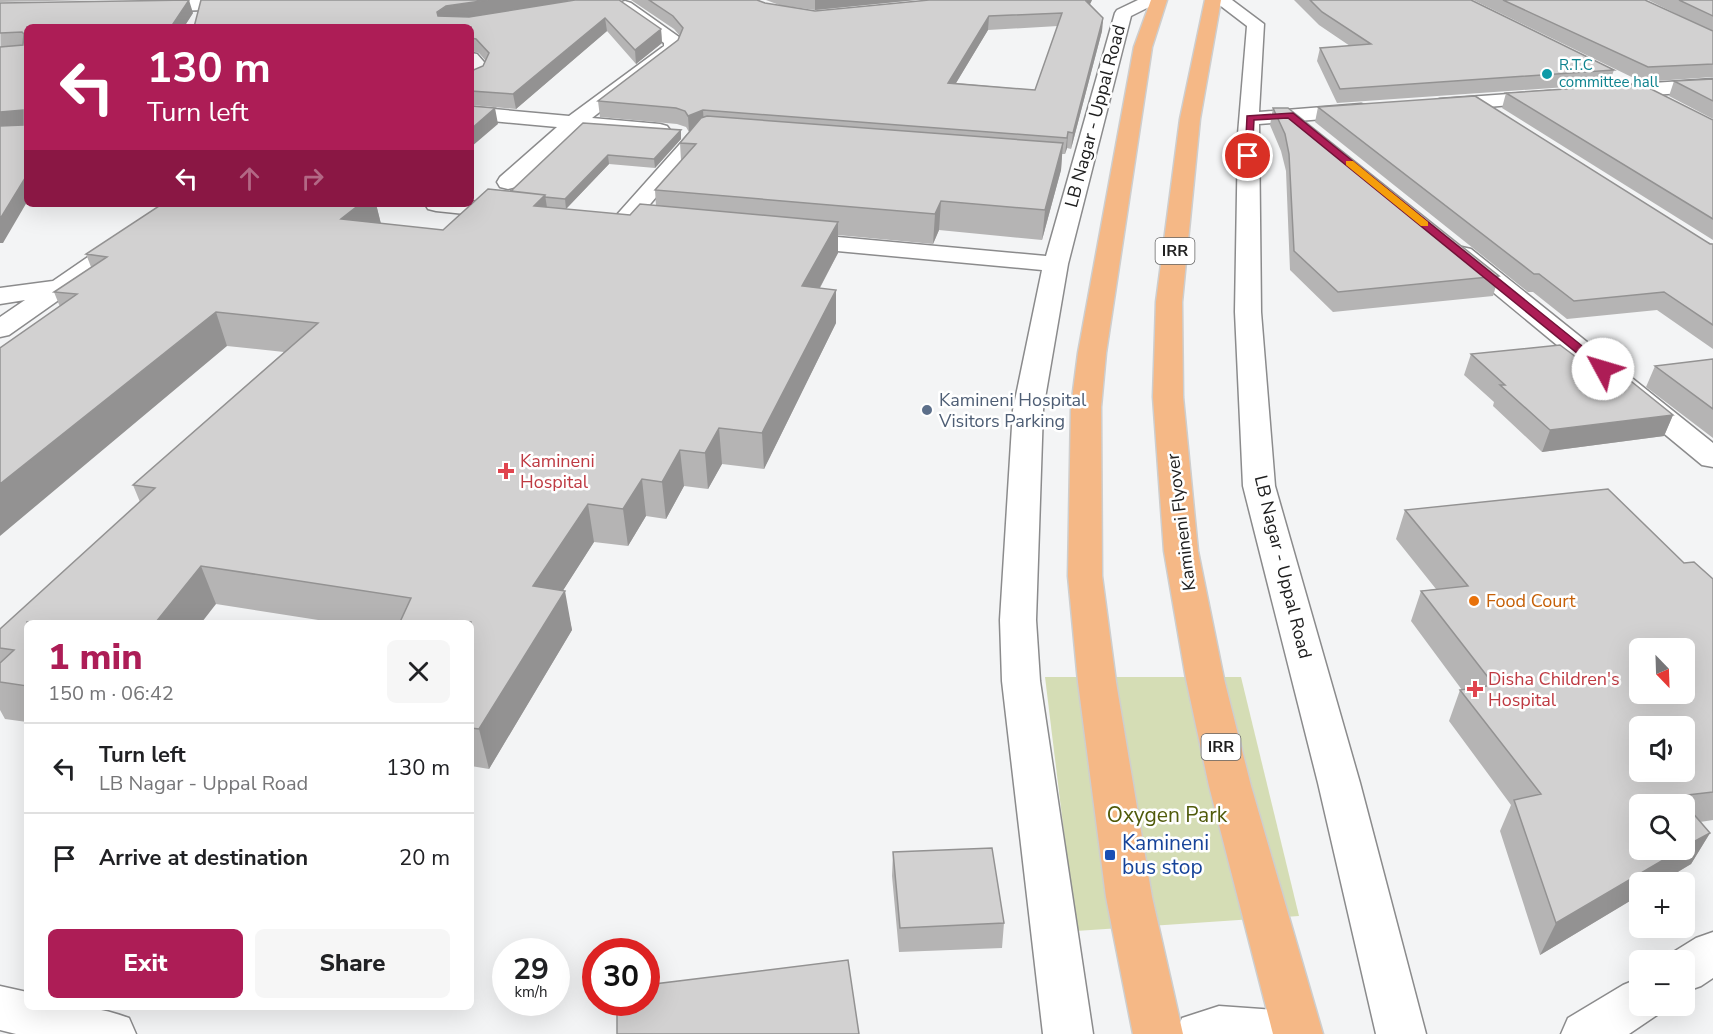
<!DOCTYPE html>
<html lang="en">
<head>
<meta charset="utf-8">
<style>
  :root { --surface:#fff; --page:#f6f6f6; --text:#202124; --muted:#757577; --line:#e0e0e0; --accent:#ad1d56 }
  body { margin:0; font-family:"Nunito Sans",sans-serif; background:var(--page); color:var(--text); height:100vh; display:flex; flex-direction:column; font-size:22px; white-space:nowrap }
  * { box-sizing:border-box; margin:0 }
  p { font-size:20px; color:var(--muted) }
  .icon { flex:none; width:33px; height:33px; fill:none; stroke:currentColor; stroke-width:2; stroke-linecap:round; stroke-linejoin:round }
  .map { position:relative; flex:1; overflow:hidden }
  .sheet { position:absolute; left:24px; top:620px; width:450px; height:390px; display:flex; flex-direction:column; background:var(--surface); border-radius:9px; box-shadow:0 6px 24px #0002 }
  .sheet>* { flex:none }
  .hud { position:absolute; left:24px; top:24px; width:450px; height:183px; border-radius:9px; box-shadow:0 6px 24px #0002; background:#ad1d56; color:#fff; overflow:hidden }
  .needle { width:39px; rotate:157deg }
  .buttons { position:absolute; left:1629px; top:638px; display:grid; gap:12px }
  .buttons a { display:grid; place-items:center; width:66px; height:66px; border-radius:9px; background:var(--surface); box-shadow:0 6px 24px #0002; font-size:30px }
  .speed { position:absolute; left:492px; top:938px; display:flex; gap:12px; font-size:30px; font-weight:700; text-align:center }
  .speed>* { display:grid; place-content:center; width:78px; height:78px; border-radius:50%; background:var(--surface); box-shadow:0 6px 24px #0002; line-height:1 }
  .speed small { font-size:15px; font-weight:400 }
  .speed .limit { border:9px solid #d22; background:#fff; color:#111 }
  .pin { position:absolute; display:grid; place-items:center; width:51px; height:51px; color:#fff; margin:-26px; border:3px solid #fff; border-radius:50%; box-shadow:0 2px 6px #0007 }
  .me { position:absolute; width:66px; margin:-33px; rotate:309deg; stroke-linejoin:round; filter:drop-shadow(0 0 4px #0008) }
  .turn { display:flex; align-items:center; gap:21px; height:126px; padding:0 24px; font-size:27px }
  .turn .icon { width:78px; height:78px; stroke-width:2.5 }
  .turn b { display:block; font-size:42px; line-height:51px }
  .lanes { display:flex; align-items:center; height:57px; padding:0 24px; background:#0003; justify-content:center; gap:30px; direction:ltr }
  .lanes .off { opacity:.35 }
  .round { display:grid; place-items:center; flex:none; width:63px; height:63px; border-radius:9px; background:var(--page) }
  .summary { display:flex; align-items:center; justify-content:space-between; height:102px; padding:0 24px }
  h1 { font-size:36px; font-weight:800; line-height:45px; color:var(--accent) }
  .primary-button { display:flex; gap:12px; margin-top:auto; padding:12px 24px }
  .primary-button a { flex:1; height:69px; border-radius:9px; background:var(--accent); color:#fff; font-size:24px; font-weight:800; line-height:69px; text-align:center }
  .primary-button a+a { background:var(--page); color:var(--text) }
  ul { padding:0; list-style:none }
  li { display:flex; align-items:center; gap:18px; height:90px; padding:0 24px; border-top:2px solid var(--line) }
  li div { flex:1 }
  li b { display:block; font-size:22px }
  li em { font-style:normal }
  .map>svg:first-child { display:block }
</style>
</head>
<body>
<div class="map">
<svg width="1713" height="1034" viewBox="0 0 1713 1034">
  <rect width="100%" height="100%" fill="#f3f4f5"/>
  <path fill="#d5ddb5" d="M1045 677H1241L1299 916 1076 931Z"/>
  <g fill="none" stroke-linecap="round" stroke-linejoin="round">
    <defs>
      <path id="minor" d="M146 0H315C307 10 159 13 140 8L138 5Z
        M1138 0H1159L1157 3 1131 16 1068 264 1043 410 1036 620 1040 681 1093 1034H1043L1002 681 1000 620 1013 410 1042 270 794 247 786 245 782 240 786 235 794 233 1046 256 1115 13 1117 10Z
        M1213 0H1232L1264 24 1259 112 1361 104 1368 106 1371 110 1368 114 1361 116 1259 124 1261 312 1275 486 1360 783 1426 1034H1376L1318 783 1243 486 1235 312 1238 134 1247 26Z
        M625 1 631 3 679 37 682 41 681 48 592 118 660 124 667 126 670 130 667 134 660 136 578 129 516 187 508 189 500 187 497 182 500 177 557 127 471 119V107L569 116 664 46V43L619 9 617 6 619 3Z
        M471 53 477 54 490 69 484 79 471 86Z
        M1713 79V91L1607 98 1600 96 1598 92 1600 88 1607 86Z
        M1550 91 1557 93 1560 97 1557 101 1440 111 1433 109 1430 105 1433 101 1440 99Z
        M704 128 723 130 726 134 723 138 708 140 702 143 629 229 621 231 613 229 609 224 613 219 688 135Z
        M471 201 521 207 524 212 521 217 513 219 436 211 428 209 425 204H471Z
        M165 204H191L188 209 9 335 0 337V317L25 300 0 304V288L53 281Z
        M1462 247 1471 249 1713 443V467L1702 465 1453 259 1450 254 1453 249Z
        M1713 932V978L1701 986 1684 992V960H1665L1667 956 1696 938Z
        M1640 978V1005H1662L1657 1015 1629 1034H1561L1568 1018 1623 985Z
        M0 986 27 992V1006C65 1006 92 1004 129 1018L136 1034H16L0 1030Z
        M1219 1006 1292 1011 1310 1018 1317 1034H1175L1182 1018Z"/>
      <path id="highway" d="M1151 0H1167L1152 47 1106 353 1101 407 1102 576 1116 682 1152 897 1183 1034H1133L1106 897 1078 682 1068 576 1071 407 1078 353 1134 47Z
        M1205 0H1221L1200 119 1182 302 1183 397 1198 551 1224 679 1251 786 1323 1034H1273L1209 786 1186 679 1164 551 1153 397 1156 302 1180 119Z"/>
    </defs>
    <use href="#minor" stroke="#8b8b8c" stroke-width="3"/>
    <use href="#highway" stroke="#cecece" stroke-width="3"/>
    <use href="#minor" fill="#fff" fill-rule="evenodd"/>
    <use href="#highway" fill="#f5b886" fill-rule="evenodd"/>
  </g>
  <path fill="#b5b4b4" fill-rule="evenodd" d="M0 0H95L0 2Z
    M575 0 661 29 662 43 636 64 607 31 516 109 471 105V71L483 66 486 61 479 53 471 51V27Z
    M631 0H757L765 3 782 6 766 0H916L815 10 785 6 815 11 1092 0 1090 4 1103 18 1102 31 1071 149 1067 148 1065 154H1062L1061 170 1042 240 939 230 933 244 838 235V253L820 288 836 323 764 469 722 464 708 489 684 486 666 519 646 516 628 546 594 542 563 590 572 630 489 769 471 766V622H331L216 604 27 622V722L5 719 0 710V629L140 502 133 485 284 352 227 346 60 307 54 292 91 267 86 254 162 204H376L381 224 443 230 511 191 583 123 681 130V139L655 168 609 164 566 209 630 215 656 206 655 190 681 161 680 143 689 132 686 127 677 124 600 117 598 101 678 40 680 36 674 29ZM1058 26 1035 90 956 83 988 30Z
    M1294 0H1472L1614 70 1609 84 1337 103 1317 61 1320 48 1350 46 1319 25Z
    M1473 0H1645L1687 19 1648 0H1713V77L1642 82Z
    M0 3 193 13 184 27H27L3 243Z
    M1713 79V119L1669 96 1674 81Z
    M1506 93 1713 120V240L1502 108Z
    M1318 107 1713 244V349L1657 310 1567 319 1533 292H1528L1315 122Z
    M1273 108 1499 276 1493 296 1333 312 1290 270 1286 171 1281 151 1270 125Z
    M1471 354 1596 372 1673 415 1664 436 1542 452 1493 406 1494 402 1464 375Z
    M1713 359V438L1646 387 1655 366Z
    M1405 510 1684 563 1713 579V820L1700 822 1710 833 1691 864 1540 955 1500 831 1511 805 1449 721 1460 690H1462L1411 621 1421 591 1436 589 1396 539Z
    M893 852 1004 923 1002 948 899 952 892 876Z"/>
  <path fill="#939292" d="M189 0 193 13 184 27H171Z
    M488 0H573L440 25 437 12 446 6Z
    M815 0H916L815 10Z
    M1087 0H1092L1085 14Z
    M989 16 988 30 947 98 948 83Z
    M605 18 607 31 516 109 513 94Z
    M1103 18 1102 31 1071 149 1073 133Z
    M661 29 662 43 636 64 635 50Z
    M495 108 498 124 471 147V129Z
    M23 110 27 125 0 127V112Z
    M703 110 704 126 689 132 688 116Z
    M681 130V139L655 168 654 159Z
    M1068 132 1067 148 1065 154 1067 138Z
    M1063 143 1061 170 1042 240 1045 210Z
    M608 155 609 164 566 209 565 199Z
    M27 175V202L3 243H0V219Z
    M545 195 550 226 534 206Z
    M941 201 939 230 933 244 935 214Z
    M360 204H376L381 224 341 219Z
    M838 222V253L803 319 802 286Z
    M836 290V323L764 469 762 433Z
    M216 312 227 346 0 536V484Z
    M1673 415 1664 436 1542 452 1550 430Z
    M719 428 722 464 708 489 705 453Z
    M680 450 684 486 666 519 662 482Z
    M642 479 646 516 628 546 623 509Z
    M588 504 594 542 541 625 533 586Z
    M201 566 216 604 202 622H156Z
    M565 591 572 630 489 769 479 729Z
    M1710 833 1691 864 1661 882H1640V895L1540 955 1556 923 1682 849H1684V847Z"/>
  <path fill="#d2d1d1" stroke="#939292" stroke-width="1.5" fill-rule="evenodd" d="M189 0 171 27H27V175L0 219V126L23 125V110L0 112V47L23 45 24 34 22 32 0 33V3Z
    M201 0H488L446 6 437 12 438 16 469 17 575 0H619L661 29 635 50 605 18 513 94 471 91V71L483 66 489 53 476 39 471 38V27H194Z
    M649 0H757L765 3 815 11 929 0H1087L1086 1 1103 18 1073 133 1068 132 1067 138 703 110 688 116 685 111 676 108 598 101 678 40 683 28 673 16ZM1062 13 1035 90 948 83 989 16Z
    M1310 0H1471L1614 70 1340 89 1320 48 1371 44 1322 12Z
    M1503 0H1645L1713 31V64L1648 67Z
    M1679 0H1713V16Z
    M1713 79V101L1674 81Z
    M1641 84 1713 120V219L1506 93Z
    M1475 96 1710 244H1713V325L1664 292 1574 301 1539 274H1534L1318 107Z
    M471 106 495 108 471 129Z
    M1273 108H1288L1499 276 1338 292 1294 251 1289 154 1285 134Z
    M707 116 1063 143 1045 210 941 201 935 214 655 190 696 144 680 143 701 118Z
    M583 123 681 130 654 159 608 155 565 199 545 197V195L511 191Z
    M488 189 545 195 534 206 630 215 640 204 838 222 802 286 836 290 762 433 719 428 705 453 680 450 662 482 642 479 623 509 588 504 533 586 565 591 479 729 471 728V622H400L411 598 201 566 156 622H27V686L0 682V663L14 650 0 648V629L155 488 133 485 318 323 216 312 0 484V348L77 294 54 292 107 257 86 254 162 204H360L341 219 443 230Z
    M1560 345 1596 372 1617 370 1673 415 1550 430 1500 385H1505L1471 354Z
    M1713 359V409L1655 366Z
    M1608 489 1684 563 1694 562 1713 579V792L1678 796 1710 833 1684 847V804H1640V849H1682L1556 923 1514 800 1541 794 1460 690 1494 685 1421 591 1468 586 1405 510ZM1640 648H1684V693H1640ZM1640 726H1684V771H1640Z
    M992 848 1004 923 900 928 893 852Z
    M848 960 859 1034H617V1002H646V985Z"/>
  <path fill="#ad1d56" stroke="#701338" stroke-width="1.5" d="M1293 113 1607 366V371H1599L1288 118 1254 120 1252 156 1245 158 1247 116Z"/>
  <path fill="#f59e0b" d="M1346 161H1353L1428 222V226H1421L1346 165Z"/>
  <circle fill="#0f9aa8" stroke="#fff" stroke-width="2" cx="1547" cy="74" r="6"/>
  <circle fill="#5c6f8a" stroke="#fff" stroke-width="2" cx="927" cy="410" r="6"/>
  <g fill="#e0444e" stroke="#fff" stroke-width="2">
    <path d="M503 462h6v6h6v6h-6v6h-6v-6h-6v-6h6z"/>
    <path d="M1472 680h6v6h6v6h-6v6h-6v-6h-6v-6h6z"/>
  </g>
  <circle fill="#e8710a" stroke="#fff" stroke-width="2" cx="1474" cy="601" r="6"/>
  <rect fill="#1a4fb4" stroke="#fff" stroke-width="2" x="1104" y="849" width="12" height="12" rx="3"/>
  <g text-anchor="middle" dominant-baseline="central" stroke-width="5" stroke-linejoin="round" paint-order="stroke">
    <g font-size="15" fill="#0d838f" stroke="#fff" text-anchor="start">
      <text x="1559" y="65">R.T.C<tspan x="1559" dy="17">committee hall</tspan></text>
    </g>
    <g fill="#fff" stroke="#636363" stroke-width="1.5">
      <rect x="1155.5" y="238" width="39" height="26" rx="4.5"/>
      <rect x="1201.5" y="734" width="39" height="26" rx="4.5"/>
    </g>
    <g font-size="16" font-weight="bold" fill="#202020">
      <text x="1175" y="251">IRR</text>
      <text x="1221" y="747">IRR</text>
    </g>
    <g font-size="18" fill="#202020" stroke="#fff">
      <text transform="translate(1095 116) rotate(-75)">LB Nagar - Uppal Road</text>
      <text transform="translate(1181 522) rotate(-97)">Kamineni Flyover</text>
      <text transform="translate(1283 567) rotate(76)">LB Nagar - Uppal Road</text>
    </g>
    <g font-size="18" fill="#4e5e75" stroke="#fff" text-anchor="start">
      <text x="939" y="400">Kamineni Hospital<tspan x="939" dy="21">Visitors Parking</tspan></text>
    </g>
    <g font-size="18" fill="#be3a42" stroke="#fff" text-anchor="start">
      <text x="520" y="461">Kamineni<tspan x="520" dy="21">Hospital</tspan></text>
      <text x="1488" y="679">Disha Children's<tspan x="1488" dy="21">Hospital</tspan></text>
    </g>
    <g font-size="18" fill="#c56008" stroke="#fff" text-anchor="start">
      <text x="1486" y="601">Food Court</text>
    </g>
    <g font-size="21" fill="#505a0a" stroke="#fff">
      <text x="1167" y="815">Oxygen Park</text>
    </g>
    <g font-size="21" fill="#164399" stroke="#fff" text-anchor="start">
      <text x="1122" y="843">Kamineni<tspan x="1122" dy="24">bus stop</tspan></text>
    </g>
  </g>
</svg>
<div class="buttons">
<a><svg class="needle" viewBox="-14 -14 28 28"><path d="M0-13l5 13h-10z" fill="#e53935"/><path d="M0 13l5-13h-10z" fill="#757577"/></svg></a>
<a><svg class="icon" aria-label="sound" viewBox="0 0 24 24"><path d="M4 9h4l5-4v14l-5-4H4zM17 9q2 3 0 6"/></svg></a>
<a><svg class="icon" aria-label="search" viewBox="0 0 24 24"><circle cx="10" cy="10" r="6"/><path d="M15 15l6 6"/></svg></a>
<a>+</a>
<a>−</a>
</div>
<div class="speed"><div>29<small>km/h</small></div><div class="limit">30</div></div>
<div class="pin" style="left:1248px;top:156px;background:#d93025"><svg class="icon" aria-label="arrive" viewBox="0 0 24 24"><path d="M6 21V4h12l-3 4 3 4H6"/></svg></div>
<svg class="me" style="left:1603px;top:369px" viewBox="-20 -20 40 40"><circle r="19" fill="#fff"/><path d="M0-13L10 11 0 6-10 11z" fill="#ad1d56"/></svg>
<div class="hud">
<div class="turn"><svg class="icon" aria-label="left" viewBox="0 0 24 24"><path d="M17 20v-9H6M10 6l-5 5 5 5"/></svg><div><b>130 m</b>Turn left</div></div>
<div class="lanes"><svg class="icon" aria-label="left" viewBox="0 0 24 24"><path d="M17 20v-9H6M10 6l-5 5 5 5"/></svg><svg class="icon off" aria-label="ahead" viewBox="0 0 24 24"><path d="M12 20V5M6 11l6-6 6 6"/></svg><svg class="icon off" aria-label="right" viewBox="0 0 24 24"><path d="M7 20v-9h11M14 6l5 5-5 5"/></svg></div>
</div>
<section class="sheet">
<div class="summary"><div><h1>1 min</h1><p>150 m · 06:42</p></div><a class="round"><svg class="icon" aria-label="close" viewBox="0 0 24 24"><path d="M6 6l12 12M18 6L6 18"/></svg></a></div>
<ul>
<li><svg class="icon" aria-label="left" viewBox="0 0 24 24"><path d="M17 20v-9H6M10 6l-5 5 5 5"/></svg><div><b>Turn left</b><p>LB Nagar - Uppal Road</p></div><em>130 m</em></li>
<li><svg class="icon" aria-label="arrive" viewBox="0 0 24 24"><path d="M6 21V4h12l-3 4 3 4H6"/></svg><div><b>Arrive at destination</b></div><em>20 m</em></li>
</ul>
<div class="primary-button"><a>Exit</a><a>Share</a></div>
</section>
</div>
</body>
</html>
